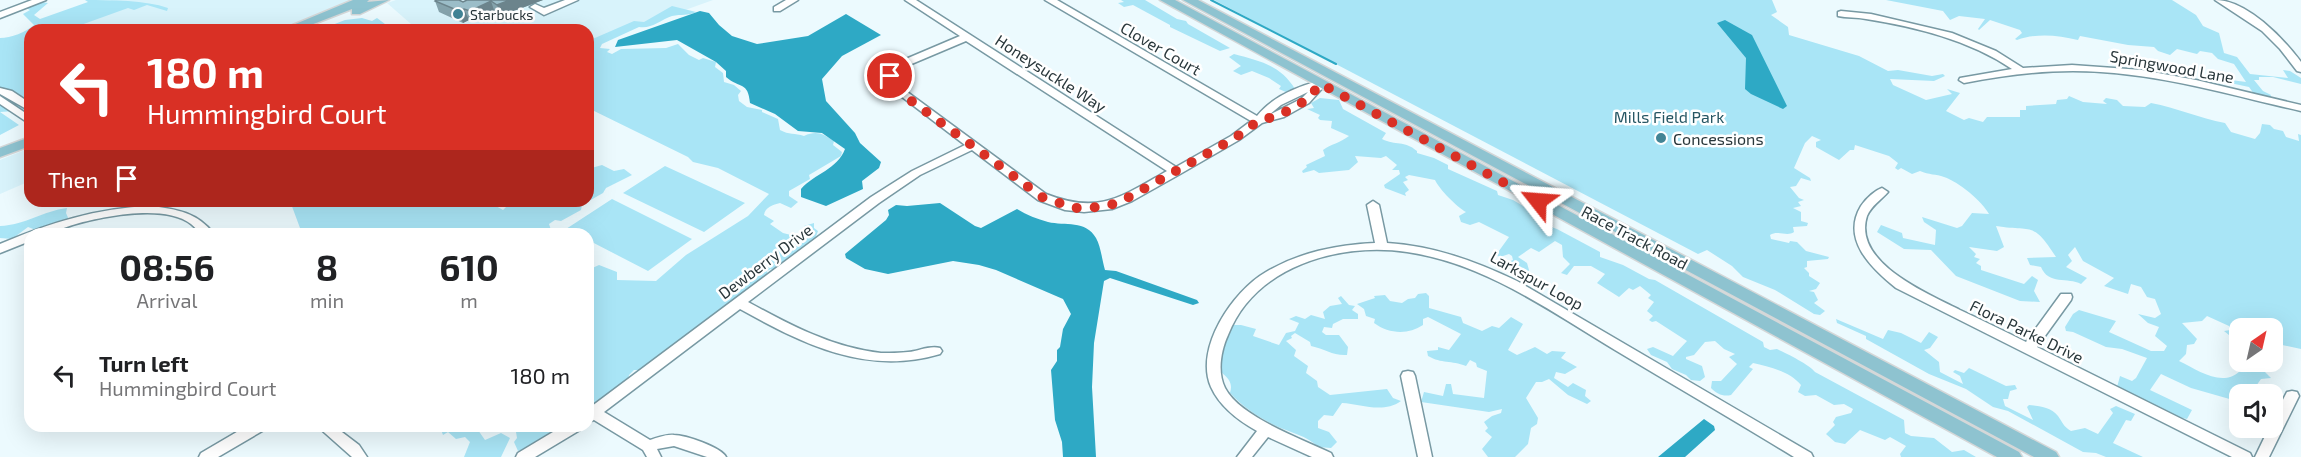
<!DOCTYPE html>
<html lang="en">
<head>
<meta charset="utf-8">
<style>
  :root { --surface:#fff; --page:#f6f6f6; --text:#202124; --muted:#757577 }
  body { margin:0; font-family:"Exo 2",sans-serif; background:var(--page); color:var(--text); height:100vh; display:flex; flex-direction:column; font-size:22px; white-space:nowrap }
  * { box-sizing:border-box; margin:0 }
  p { font-size:20px; color:var(--muted) }
  .icon { flex:none; width:33px; height:33px; fill:none; stroke:currentColor; stroke-width:2; stroke-linecap:round; stroke-linejoin:round }
  .map { position:relative; flex:1; overflow:hidden }
  .sheet { position:absolute; left:24px; top:228px; width:570px; height:204px; display:flex; flex-direction:column; background:var(--surface); border-radius:18px; box-shadow:0 6px 24px #0002 }
  .sheet>* { flex:none }
  .hud { position:absolute; left:24px; top:24px; width:570px; height:183px; border-radius:18px; box-shadow:0 6px 24px #0002; background:#d93025; color:#fff; overflow:hidden }
  .needle { width:39px; rotate:34deg }
  .controls { position:absolute; left:2229px; top:318px; display:grid; gap:12px }
  .controls a { display:grid; place-items:center; width:54px; height:54px; border-radius:12px; background:var(--surface); box-shadow:0 6px 24px #0002; font-size:30px }
  .pin { position:absolute; display:grid; place-items:center; width:51px; height:51px; color:#fff; margin:-26px; border:3px solid #fff; border-radius:50%; box-shadow:0 2px 6px #0007 }
  .me { position:absolute; width:66px; margin:-33px; rotate:298deg; stroke-linejoin:round; filter:drop-shadow(0 0 4px #0008) }
  .turn { display:flex; align-items:center; gap:21px; height:126px; padding:0 24px; font-size:27px }
  .turn .icon { width:78px; height:78px; stroke-width:2.5 }
  .turn b { display:block; font-size:42px; line-height:51px }
  .then { display:flex; align-items:center; height:57px; padding:0 24px; background:#0003; gap:12px; font-size:22px }
  .eta { display:flex; justify-content:space-evenly; align-items:center; height:102px; text-align:center }
  .eta b { font-size:36px; font-weight:700; line-height:42px }
  ul { padding:0; list-style:none }
  li { display:flex; align-items:center; gap:18px; height:90px; padding:0 24px }
  li div { flex:1 }
  li b { display:block; font-size:22px }
  li em { font-style:normal }
  .map>svg:first-child { display:block }
</style>
</head>
<body>
<div class="map">
<svg width="2301" height="457" viewBox="0 0 2301 457">
  <rect width="100%" height="100%" fill="#ecfafe"/>
  <path fill="#d8f3fb" d="M112 0H355L279 30H40Z
    M396 0H713L588 45V30H423L411 24 387 3Z
    M30 148V181L0 194V160Z"/>
  <path fill="#a9e5f6" d="M85 0C112 0 145 0 168 8L167 11 147 5 134 10 128 8 67 30H30V110L0 112 19 125 0 135V38C11 38 26 32 34 25L23 14 30 10 26 8 42 2 48 3 34 15 40 19 88 2Z
    M1121 0H1145L1177 19 1186 21 1188 24 1230 48 1220 51 1170 27V25L1133 5 1124 7 1118 3 1124 2Z
    M1214 0H1772L1777 12 1771 15 1788 27 1789 35 1859 56 1888 71 1898 70 1932 76 1943 74 1945 76 1934 81 1890 79 1893 85 1926 100 1952 94 1947 89 1960 93 1946 111 1964 120 1969 118 1983 122 1987 117H2020V110H2026V106L2056 104 2057 100 2067 99 2069 96 2083 102 2107 104 2103 101 2106 98 2117 100 2123 106 2145 107 2151 103C2177 108 2199 118 2225 123L2231 132 2255 139 2260 133 2262 124 2270 125 2274 129 2283 131 2286 137 2299 141 2298 134 2301 135V349L2273 343 2272 328H2240L2239 343 2224 331 2230 330 2229 326 2207 316 2202 321 2182 323 2197 339 2194 344 2187 345 2186 354 2179 361C2198 370 2222 388 2240 371L2234 365 2245 362 2249 366 2257 364 2271 378 2261 379 2256 386 2247 387 2251 394H2240L2239 400H2233L2191 388 2161 374 2150 390 2192 410 2187 419 2170 415 2116 391 2120 376 2132 381 2136 378 2147 358 2122 349 2106 347 2073 332 2066 331 2065 327 2073 314 2079 310 2116 321 2109 332 2151 351H2164L2167 346 2155 336 2159 327 2148 323 2138 314 2155 318 2161 314 2155 299 2147 297 2141 287 2131 284 2128 294 2104 286 2114 278 2083 261 2075 247 2068 255 2072 261 2066 267 2087 278 2081 284C2068 277 2048 285 2041 267L2030 265 2027 258 2056 257C2033 221 2034 232 1996 226L2004 247 1997 251 1969 247 1976 254 1974 257 1980 259 1976 263 1981 266V270L2024 284 2032 276 2038 280 2034 291 2040 302 2020 301 1956 276 1931 250 1904 249 1877 232 1881 225 1902 233 1903 238 1935 245 1936 230 1924 222 1922 217 1957 228 1962 226 1972 213 1989 214C1982 201 1959 182 1944 177 1936 174 1929 175 1920 171L1912 174 1901 168 1898 170 1895 168 1898 163 1889 156 1855 145 1854 150H1850L1839 160 1816 147V142L1821 140 1812 136 1805 143 1794 168 1810 178 1811 181 1801 178 1796 186 1790 187 1799 198 1804 200 1798 202 1801 206 1793 208 1801 212V221L1808 223 1807 226 1793 227 1794 232C1787 237 1778 230 1770 235L1771 239 1789 243 1790 241 1797 242 1806 251 1829 257 1828 259 1807 261V267L1804 268 1809 273V276L1820 283 1816 289 1809 291 1814 292 1818 300 1814 303 1825 311 1820 315 1814 314 1775 290 1743 277 1732 266 1707 250 1698 254Z
    M1886 0H2172L2196 15 2203 26 2219 33 2224 53 2237 57 2250 74 2288 78 2283 70 2290 71 2301 78V84L2273 77H2259V80H2254L2263 91 2271 95 2270 98 2254 94 2249 87 2230 83 2231 80 2246 82 2234 64 2218 59 2212 53 2200 51 2197 54 2177 49 2170 55 2158 51 2154 47 2128 45 2080 36 2078 40C2057 35 2037 33 2017 40L2015 39 2022 33 2020 30 1990 20 1979 30 1978 29 1985 19 1959 16 1950 20 1943 11Z
    M672 6 696 12C688 16 681 14 672 16 660 20 652 29 639 27L602 44 600 48 610 49 607 52 612 54 621 49 666 48 678 44 689 55 699 60 703 58 716 62 715 67 723 73 724 82 734 85 741 91 738 95 739 101 747 107 762 110V112L778 119 780 130C789 135 795 133 804 136 817 130 823 134 834 141L833 145 842 152 841 156 809 175 810 179 789 191V196L798 202 791 208 780 203C773 205 765 207 764 215L774 221 770 224 783 233 795 236 798 239 807 233 804 226 814 223V228L818 231 815 239 773 271 771 269 767 271 768 275 756 285 644 370H634L629 375 628 381 588 411V387L591 386 588 383V270L599 265 617 272V280L656 281 686 255 748 216 769 194 718 168 693 162 688 157 588 108V41L634 21 644 22Z
    M362 18 372 21 377 18 385 24 374 30 322 29 345 20Z
    M1234 54C1260 61 1280 65 1295 89L1288 93 1279 89 1281 86 1269 78 1252 71 1241 75 1233 71 1241 66 1229 57Z
    M1320 98 1339 100 1343 109 1386 133 1382 139C1396 146 1404 140 1417 151V153L1434 158 1448 165V169L1497 191 1498 195 1513 200 1530 210 1538 222 1557 229 1600 252V257L1623 265 1649 279 1655 280 1763 342 1764 347 1770 350 1777 349C1786 353 1810 365 1815 372L1904 420 1905 433 1911 436 1934 438 1952 452 1964 450 1976 457H1901L1900 454 1906 446 1890 437 1885 440 1860 430 1845 444 1835 442 1826 434 1835 425 1833 422 1836 417 1851 413 1853 409 1844 404 1834 405 1816 395 1805 396 1798 392 1801 385C1790 371 1769 367 1753 363L1749 367 1753 369 1731 395C1723 397 1717 394 1711 388L1712 381H1721L1737 364 1729 357 1735 354 1724 349 1715 341 1705 342 1694 355 1686 357V359L1702 366 1705 377 1700 381 1691 380 1686 375 1672 369 1667 362 1651 355 1647 349 1653 347 1673 356 1687 341 1656 321 1652 322 1649 320 1653 316 1647 311 1654 302 1648 298 1651 295 1640 286 1633 290 1629 288 1619 297 1597 283 1605 274 1591 266H1574L1567 275 1561 273 1570 264 1563 257 1562 245 1555 241 1539 252 1531 248 1518 257 1527 263 1529 270 1527 274 1513 273 1508 270 1506 263 1513 260 1512 256 1509 254 1500 257 1496 255 1509 237 1479 222 1470 225 1461 222 1459 216 1466 212C1457 207 1439 189 1435 180L1409 175 1405 177 1408 180 1403 182 1409 190 1405 193 1406 196 1385 188 1384 185 1400 174 1399 170H1392L1397 165 1386 156 1381 158 1355 156 1358 162 1349 170 1319 173 1314 170 1303 173 1302 171 1307 167 1306 165 1325 156 1323 150C1331 144 1340 143 1349 136L1331 128 1332 121 1320 120 1318 118 1320 115 1307 109 1314 108 1311 103Z
    M602 165 614 171 624 169 632 175 606 188 603 193 582 205 581 210 561 221 555 220 549 224 551 230 546 234H291L300 228 290 201H350L354 204 360 201H487L503 210 511 202 588 201V169Z
    M665 166 745 203 704 232 623 193Z
    M612 199 692 239 648 271 588 240V234H576L566 229Z
    M67 208 66 213 69 220 36 230 28 227 12 239 0 238V226C25 225 43 211 67 208Z
    M1426 293 1429 296V308L1461 317 1463 323 1482 331 1492 326 1499 328 1511 317 1523 324 1508 350 1517 355 1535 347 1547 354 1552 351 1566 352 1561 358 1577 367 1565 374 1556 372 1554 378 1568 387 1573 383 1586 390 1585 396 1591 401 1587 404 1568 395 1549 379 1542 382H1536L1526 398 1538 418 1537 424 1531 428 1528 444 1515 457H1488L1482 449 1492 437 1485 431 1488 428 1484 422 1492 416 1501 413 1502 409 1489 412 1421 402 1424 392 1443 396 1446 384H1451L1453 394 1484 398 1487 371 1477 367 1476 363 1470 360 1466 366C1451 360 1442 364 1428 356L1427 351 1438 350V347L1449 350 1461 334 1428 317 1423 319V325C1408 335 1389 334 1374 323L1375 319 1366 316 1364 309 1357 304 1375 298 1374 296 1385 295 1390 301 1402 303 1408 299 1415 298 1418 294Z
    M1341 296 1349 305 1355 306 1352 310 1358 314V319H1343L1333 324 1332 328 1324 327 1322 332 1326 335H1339L1348 347 1347 355C1333 356 1325 349 1311 346L1310 342 1295 333 1291 336 1292 338 1286 341 1296 350 1294 356 1308 366 1306 373 1317 381 1318 387 1330 395 1387 389 1393 398 1401 401C1383 414 1361 404 1342 403L1333 416 1324 415 1318 421V428L1329 432 1337 442 1331 448 1318 447C1308 436 1289 432 1276 426 1258 417 1244 408 1230 393 1233 383 1229 379 1221 372L1220 346 1229 325H1241L1256 329 1253 336 1279 345 1286 333 1295 331 1299 323 1289 319 1296 316 1305 319 1311 315 1325 319 1323 312 1330 306 1342 304 1338 298Z
    M1836 319 1883 339 1888 330 1901 333 1921 343 1929 332 1938 337 1930 348 1924 350 1939 362 1940 372 1963 384 1960 376 1953 372 1955 370 1964 373 1969 368 2006 386 2015 385 2017 389 2010 391 2008 399H2003L2005 406 2033 420 2027 407 2029 405C2039 406 2051 407 2058 416 2063 423 2063 426 2071 431L2085 428 2098 434 2113 413 2110 409 2116 406 2135 414 2131 421 2126 420 2113 443 2143 457H2106L2096 453 2083 452 2008 411 1993 407 1966 389 1929 374 1866 339V336L1837 323Z
    M484 426 478 430 485 440 501 433 510 438 501 457H464L470 442 465 437 456 439 448 432 443 435 440 427H430Z
    M522 426H553L558 430 534 445 518 451 514 442 517 438 516 432Z"/>
  <path fill="#2ea9c5" d="M700 11 709 13 719 25 732 36 757 44 808 36 846 14 881 35 842 56 822 79 826 101 855 133 860 143 881 162 879 168 862 181 863 189 826 206 801 197V189C814 174 838 169 845 149L822 133 798 131 775 114 750 103C748 81 740 89 726 77V71L716 62 677 40 615 47 618 40Z
    M1725 20 1752 35 1787 106 1783 109 1751 94 1745 89 1746 58 1717 23Z
    M940 203 975 226 981 228 1017 209C1027 215 1037 219 1048 222 1065 226 1086 220 1096 238 1101 247 1102 260 1105 270L1116 271 1197 300 1199 303 1193 305 1110 278 1104 281 1094 343 1092 387 1096 457H1063L1062 442 1055 420 1051 370 1057 361V350L1060 347 1063 329 1071 314 1063 299 996 270 979 265 953 261 888 274 865 269 846 258 845 254 886 220 889 215 888 210 896 205 907 206Z
    M1704 419 1714 426 1715 430 1685 457H1658Z"/>
  <g fill="none" stroke-linecap="round" stroke-linejoin="round">
    <path stroke="#2ea9c5" stroke-width="2" d="M1211 0 1336 64"/>
    <defs>
      <path id="minor" d="M32 0H46L0 18V12Z
        M565 0H578L544 15 530 7 535 4 544 8Z
        M786 0H798L780 11H774V7Z
        M905 0H916L1176 167 1231 136 1251 121 1045 0H1057L1257 116C1272 97 1296 87 1319 81L1326 84 1309 103 1284 117 1262 123 1239 140 1180 174 1132 201 1112 209 1084 212 1065 210 1038 200 972 150 920 175 879 203 748 302C790 325 833 348 881 353 889 353 900 353 908 352 919 351 930 345 940 348L942 351 940 354C866 376 803 344 740 309L604 412 650 440C657 438 666 434 674 435 685 435 721 447 726 457H707L674 446 657 449 661 457H647L643 450 594 420 588 422V409L871 197 912 171 965 145 885 84 886 73 894 64 960 36ZM966 41 1167 171C1121 197 1099 215 1046 194L895 83 896 74 902 68ZM1308 92 1301 99 1269 115 1281 105Z
        M2215 0C2247 0 2283 38 2301 62V72L2297 71 2280 49 2262 31Z
        M1841 11 1871 14 1952 33 1996 51 2023 68 2072 65 2142 70 2196 80 2301 105V111C2226 94 2151 71 2073 71 2036 71 2000 76 1964 83L1959 80 1960 78 2012 69C1969 40 1916 27 1866 19 1856 17 1847 18 1838 16V12Z
        M0 88 12 91 30 103V111L0 94Z
        M0 96 30 116V124L0 104Z
        M1882 188 1888 192C1881 200 1871 206 1867 216 1852 263 1929 294 1960 310 1982 320 2004 331 2026 342L2061 294H2071L2072 297 2071 300 2037 347 2250 453 2252 457H2232L1896 288C1871 268 1841 239 1861 206 1866 199 1874 191 1882 188Z
        M1373 201 1379 205 1387 243C1434 246 1475 261 1517 281L1811 453 1813 457H1794C1735 421 1675 386 1615 350 1550 311 1484 263 1407 252 1339 242 1255 266 1228 335 1221 350 1217 372 1225 388 1240 417 1302 439 1331 453L1333 457H1312L1268 437 1252 457H1237L1257 431C1239 421 1220 407 1211 387 1194 348 1233 291 1266 272 1300 252 1336 245 1375 243L1367 205Z
        M151 206C177 209 198 213 214 234H201C198 231 195 227 191 224 165 204 105 216 76 224 60 229 47 234 30 234V241L0 253V244C49 223 97 208 151 206Z
        M1408 371 1413 372 1415 376 1432 457H1418L1401 376 1403 372Z
        M2292 391 2297 392 2299 396 2269 457H2255L2269 428H2272V421L2287 392Z
        M247 426H266L264 430 218 457H199L201 453Z
        M317 426H334L359 445 367 457H352Z
        M563 426H582L580 430 535 457H516L518 453Z"/>
      <path id="major" d="M353 0H369L367 2 389 0 360 14H352V9L298 30H281Z
        M1160 0H1175L2019 452 2022 457H1997Z
        M1183 0H1198L2056 452 2059 457H2034Z
        M30 137V146L0 157V148Z"/>
    </defs>
    <use href="#minor" stroke="#7899a3" stroke-width="3"/>
    <use href="#major" stroke="#d4d7d8" stroke-width="3"/>
    <use href="#minor" fill="#fff" fill-rule="evenodd"/>
    <use href="#major" fill="#8ec3d0" fill-rule="evenodd"/>
  </g>
  <path fill="#85a3ac" d="M543 0 501 16 495 13 474 22 469 20 463 23 439 12 435 1 463 2Z"/>
  <path fill="#6c848c" d="M510 0H543L501 16 497 5Z
    M491 1 495 13 474 22 470 11Z
    M464 9 469 20 463 23 459 11Z"/>
  <path fill="#9bbdc8" stroke="#6c848c" stroke-width="1.5" d="M436 0H459L463 2 467 0H510L497 5 491 1 470 11 464 9 459 11 435 1Z"/>
  <g fill="none" stroke-linecap="round" stroke-linejoin="round">
    <path stroke="#d93025" stroke-width="10" stroke-dasharray="0 18" d="M890 76 891 86 1042 197 1074 208 1103 207 1120 202 1235 138 1258 121 1280 115 1305 101 1321 84 1538 201"/>
  </g>
  <g fill="#428495" stroke="#fff" stroke-width="2">
    <circle cx="458" cy="14" r="6"/>
    <circle cx="1661" cy="138" r="6"/>
  </g>
  <g text-anchor="middle" dominant-baseline="central" stroke-width="5" stroke-linejoin="round" paint-order="stroke">
    <g font-size="14" fill="#29373b" stroke="#fff" text-anchor="start">
      <text x="470" y="14">Starbucks</text>
    </g>
    <g font-size="16" fill="#29373b" stroke="#fff">
      <text transform="translate(1161 48) rotate(30)">Clover Court</text>
      <text transform="translate(2172 66) rotate(10)">Springwood Lane</text>
      <text transform="translate(1051 73) rotate(33)">Honeysuckle Way</text>
      <text transform="translate(1635 237) rotate(28)">Race Track Road</text>
      <text transform="translate(765 261) rotate(-37)">Dewberry Drive</text>
      <text transform="translate(1537 280) rotate(29)">Larkspur Loop</text>
      <text transform="translate(2027 331) rotate(26)">Flora Parke Drive</text>
    </g>
    <g font-size="16" fill="#265663" stroke="#fff">
      <text x="1669" y="116">Mills Field Park</text>
    </g>
    <g font-size="16" fill="#29373b" stroke="#fff" text-anchor="start">
      <text x="1673" y="138">Concessions</text>
    </g>
  </g>
</svg>
<div class="controls">
<a><svg class="needle" viewBox="-14 -14 28 28"><path d="M0-13l5 13h-10z" fill="#e53935"/><path d="M0 13l5-13h-10z" fill="#757577"/></svg></a>
<a><svg class="icon" aria-label="sound" viewBox="0 0 24 24"><path d="M4 9h4l5-4v14l-5-4H4zM17 9q2 3 0 6"/></svg></a>
</div>
<div class="pin" style="left:890px;top:76px;background:#d93025"><svg class="icon" aria-label="arrive" viewBox="0 0 24 24"><path d="M6 21V4h12l-3 4 3 4H6"/></svg></div>
<svg class="me" style="left:1538px;top:201px" viewBox="-20 -20 40 40"><path d="M0-17L14 15 0 8-14 15z" fill="#d93025" stroke="#fff" stroke-width="4"/></svg>
<div class="hud">
<div class="turn"><svg class="icon" aria-label="left" viewBox="0 0 24 24"><path d="M17 20v-9H6M10 6l-5 5 5 5"/></svg><div><b>180 m</b>Hummingbird Court</div></div>
<div class="then">Then<svg class="icon" aria-label="arrive" viewBox="0 0 24 24"><path d="M6 21V4h12l-3 4 3 4H6"/></svg></div>
</div>
<section class="sheet">
<div class="eta">
<div><b>08:56</b><p>Arrival</p></div>
<div><b>8</b><p>min</p></div>
<div><b>610</b><p>m</p></div>
</div>
<ul>
<li><svg class="icon" aria-label="left" viewBox="0 0 24 24"><path d="M17 20v-9H6M10 6l-5 5 5 5"/></svg><div><b>Turn left</b><p>Hummingbird Court</p></div><em>180 m</em></li>
</ul>
</section>
</div>
</body>
</html>
